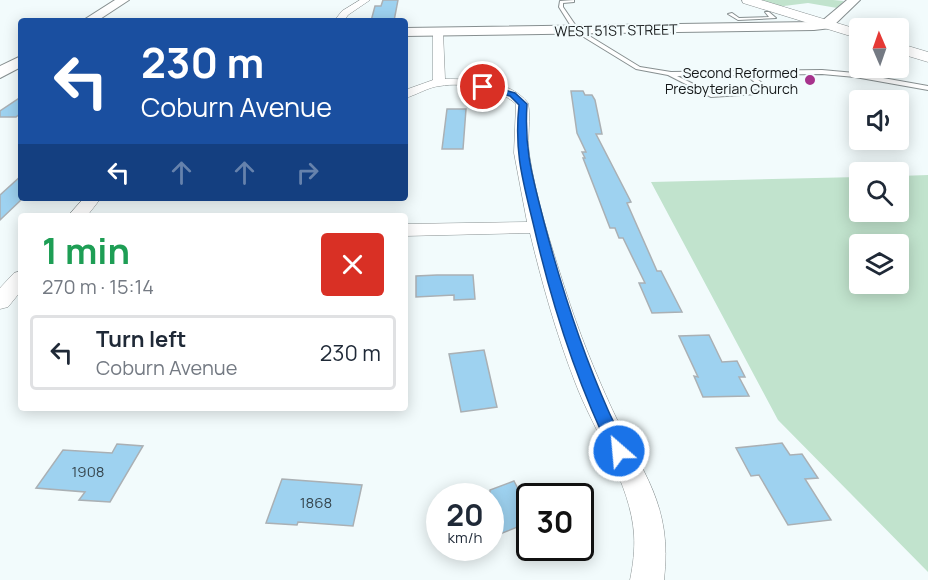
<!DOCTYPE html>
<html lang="en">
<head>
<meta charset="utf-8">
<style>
  :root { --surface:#fff; --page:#f6f6f7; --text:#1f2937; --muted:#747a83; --line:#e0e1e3 }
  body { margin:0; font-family:Manrope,sans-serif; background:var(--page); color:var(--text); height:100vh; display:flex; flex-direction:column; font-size:22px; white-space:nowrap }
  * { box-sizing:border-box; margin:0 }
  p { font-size:20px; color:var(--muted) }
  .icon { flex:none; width:33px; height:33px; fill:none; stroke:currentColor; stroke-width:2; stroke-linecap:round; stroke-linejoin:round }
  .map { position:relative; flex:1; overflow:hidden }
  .side { position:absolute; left:18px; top:213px; width:390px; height:198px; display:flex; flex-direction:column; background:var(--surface); border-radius:6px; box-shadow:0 3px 15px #0003 }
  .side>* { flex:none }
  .hud { position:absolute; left:18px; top:18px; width:390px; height:183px; border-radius:6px; box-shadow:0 3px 15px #0003; background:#1a4fa0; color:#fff; overflow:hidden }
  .needle { width:39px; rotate:358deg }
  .buttons { position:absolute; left:849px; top:18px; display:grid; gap:12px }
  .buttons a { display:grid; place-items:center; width:60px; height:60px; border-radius:6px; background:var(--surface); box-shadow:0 3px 15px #0003; font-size:30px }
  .speed { position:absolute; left:426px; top:483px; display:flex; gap:12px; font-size:30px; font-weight:700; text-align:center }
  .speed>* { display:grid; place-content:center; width:78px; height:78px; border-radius:50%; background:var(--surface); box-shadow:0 3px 15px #0003; line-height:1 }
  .speed small { font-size:15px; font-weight:400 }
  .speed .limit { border:3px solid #111; border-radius:9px; background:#fff; color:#111 }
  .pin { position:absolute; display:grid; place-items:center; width:51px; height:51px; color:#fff; margin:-26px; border:3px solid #fff; border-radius:50%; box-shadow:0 2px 6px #0007 }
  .me { position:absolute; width:66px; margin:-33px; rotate:333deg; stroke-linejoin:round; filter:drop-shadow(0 0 4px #0008) }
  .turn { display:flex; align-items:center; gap:21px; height:126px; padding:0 24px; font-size:27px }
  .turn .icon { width:78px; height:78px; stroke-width:2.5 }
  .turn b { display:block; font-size:42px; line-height:51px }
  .lanes { display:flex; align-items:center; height:57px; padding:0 24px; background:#0003; justify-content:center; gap:30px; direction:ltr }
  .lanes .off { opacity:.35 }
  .round { display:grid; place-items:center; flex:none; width:63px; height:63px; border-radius:6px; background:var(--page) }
  .head { display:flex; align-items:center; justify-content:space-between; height:102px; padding:0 24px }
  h1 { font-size:36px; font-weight:700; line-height:45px; color:#1e9e55 }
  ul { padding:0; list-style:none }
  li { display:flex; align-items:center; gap:18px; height:75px; margin:0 12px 9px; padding:0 12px; border:3px solid var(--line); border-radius:6px }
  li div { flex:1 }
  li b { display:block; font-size:22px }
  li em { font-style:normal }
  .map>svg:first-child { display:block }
</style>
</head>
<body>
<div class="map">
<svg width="928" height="580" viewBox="0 0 928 580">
  <rect width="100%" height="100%" fill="#f2fbfc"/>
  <path fill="#c1e3cd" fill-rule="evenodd" d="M754 0H833L844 1 837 8 808 3 776 7Z
    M928 175V572L778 420 651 182 859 177 860 212H898L899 176ZM860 244H898V284H860Z"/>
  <path fill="#9ed2f0" stroke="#aab0b4" stroke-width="1.5" d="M383 0H398L394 21H371L375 6H381Z
    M571 91H583L585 95H592L595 100 602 134H596L631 202 627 203 657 271H661L682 312 652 313 639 283H645L623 238H619L615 228H610L583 158H585L582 152H586L577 133Z
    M21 97V113L16 117H0V111Z
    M447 109H466L463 149H442Z
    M21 176V200L0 220V195Z
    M437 275H473L475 299 454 300V295L416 297V276Z
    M709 335 722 362 737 361 745 377H739L749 396 703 397 694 376 698 377 679 336Z
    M484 350 497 407 461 412 449 354Z
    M782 443 790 455 802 454 818 478 805 479 831 520 788 525 759 475 751 476 736 448Z
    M117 444 143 446 110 502 79 500 85 492 36 488 63 450 112 453Z
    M282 479 362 485 353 526 298 522 297 525 266 523Z
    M514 481 530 512V522L490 538V490Z"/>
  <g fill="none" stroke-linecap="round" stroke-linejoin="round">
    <defs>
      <path id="lane" d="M574 0V2L563 3V7L578 29 640 67 671 72 822 70 855 73 928 86V90L855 77 822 74 752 75 772 91V93L711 97 668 75 636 69 574 31 559 7 560 1ZM746 75 764 90 712 93 677 76Z
        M765 12H769L776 18 738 20 728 14 732 13 739 18 769 17Z"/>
      <path id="street" d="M360 0H370L348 15 344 21H334L342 11Z
        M438 29 443 32 445 79C472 79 510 80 528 103 531 119 527 136 529 153 536 200 551 245 565 289 578 330 594 370 612 409 642 473 673 504 664 580H630C633 565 635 550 634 535 631 483 593 430 575 382 556 333 542 283 530 233L405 236V224L527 222 514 153 516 104C499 88 463 82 440 86 428 87 417 95 405 98V90L433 80V32Z
        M84 198H101L87 216H68Z
        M21 271V291L8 307 0 309V288L14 273Z"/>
      <path id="secondary" d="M115 0H129L97 21H82Z
        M847 0H860L831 28 814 30 405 36V28L814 22 822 21Z
        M21 56V67L0 78V66Z"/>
      <path id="primary" d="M742 0H761L860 30V39L743 3Z
        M898 43 928 52V62L898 53Z"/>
    </defs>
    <use href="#lane" stroke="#878f90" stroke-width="2"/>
    <use href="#street" stroke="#878f90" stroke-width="1"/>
    <use href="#secondary" stroke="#878f90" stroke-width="2"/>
    <use href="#primary" stroke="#878f90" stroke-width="1"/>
    <use href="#lane" fill="#fff" fill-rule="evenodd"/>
    <use href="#street" fill="#fff" fill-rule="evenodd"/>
    <use href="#secondary" fill="#fff" fill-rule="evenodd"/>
    <use href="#primary" fill="#fff" fill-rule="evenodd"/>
  </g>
  <path fill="#1a73e8" stroke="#114b97" stroke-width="1.5" d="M483 84 515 93 527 104C524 151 533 178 544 222 561 286 581 349 608 410 614 424 622 437 628 451L626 457 619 459 613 457C577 383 552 306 534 227 523 181 514 153 519 105L510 96 481 88V85Z"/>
  <circle fill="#a7338c" stroke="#f2fbfc" stroke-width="2" cx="810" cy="80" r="6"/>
  <g text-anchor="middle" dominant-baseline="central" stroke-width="4.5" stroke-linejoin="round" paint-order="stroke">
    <g font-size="14" fill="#141718" stroke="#f2fbfc">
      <text transform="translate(616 30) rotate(-1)">WEST 51ST STREET</text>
    </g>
    <g font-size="14" fill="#141718" stroke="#f2fbfc" text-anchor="end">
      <text x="798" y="72">Second Reformed<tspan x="798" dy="16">Presbyterian Church</tspan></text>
    </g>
    <g font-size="15" fill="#36464e">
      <text x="88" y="471">1908</text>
      <text x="316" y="502">1868</text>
    </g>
  </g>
</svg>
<div class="buttons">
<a><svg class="needle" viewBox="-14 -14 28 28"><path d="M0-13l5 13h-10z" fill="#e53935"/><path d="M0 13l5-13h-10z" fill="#747a83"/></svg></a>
<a><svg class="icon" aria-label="sound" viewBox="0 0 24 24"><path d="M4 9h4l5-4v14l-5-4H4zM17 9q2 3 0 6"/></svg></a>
<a><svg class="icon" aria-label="search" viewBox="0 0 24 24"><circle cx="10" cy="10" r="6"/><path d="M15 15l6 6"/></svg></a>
<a><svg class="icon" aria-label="layers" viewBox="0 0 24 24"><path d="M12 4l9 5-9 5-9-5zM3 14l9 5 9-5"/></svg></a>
</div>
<div class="speed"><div>20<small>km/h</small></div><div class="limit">30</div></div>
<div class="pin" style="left:483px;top:87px;background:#d93025"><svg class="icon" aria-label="arrive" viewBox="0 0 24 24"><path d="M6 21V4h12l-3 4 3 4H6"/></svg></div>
<svg class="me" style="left:619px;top:451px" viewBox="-20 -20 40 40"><circle r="17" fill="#1a73e8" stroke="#fff" stroke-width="3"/><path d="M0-11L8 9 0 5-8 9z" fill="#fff"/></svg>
<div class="hud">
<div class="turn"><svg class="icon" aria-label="left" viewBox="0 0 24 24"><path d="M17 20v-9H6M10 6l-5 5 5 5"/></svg><div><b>230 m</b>Coburn Avenue</div></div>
<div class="lanes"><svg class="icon" aria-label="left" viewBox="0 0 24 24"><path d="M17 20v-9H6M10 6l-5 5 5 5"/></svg><svg class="icon off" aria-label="ahead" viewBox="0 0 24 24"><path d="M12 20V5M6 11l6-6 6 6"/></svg><svg class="icon off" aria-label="ahead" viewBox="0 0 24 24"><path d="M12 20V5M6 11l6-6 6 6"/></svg><svg class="icon off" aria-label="right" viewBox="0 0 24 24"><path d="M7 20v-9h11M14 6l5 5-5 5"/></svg></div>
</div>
<section class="side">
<div class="head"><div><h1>1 min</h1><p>270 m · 15:14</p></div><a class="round" style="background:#d93025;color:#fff"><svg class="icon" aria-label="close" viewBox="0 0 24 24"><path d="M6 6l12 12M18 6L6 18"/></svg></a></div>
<ul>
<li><svg class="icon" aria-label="left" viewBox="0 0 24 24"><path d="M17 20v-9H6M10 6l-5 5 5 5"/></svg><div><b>Turn left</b><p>Coburn Avenue</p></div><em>230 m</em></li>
</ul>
</section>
</div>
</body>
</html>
